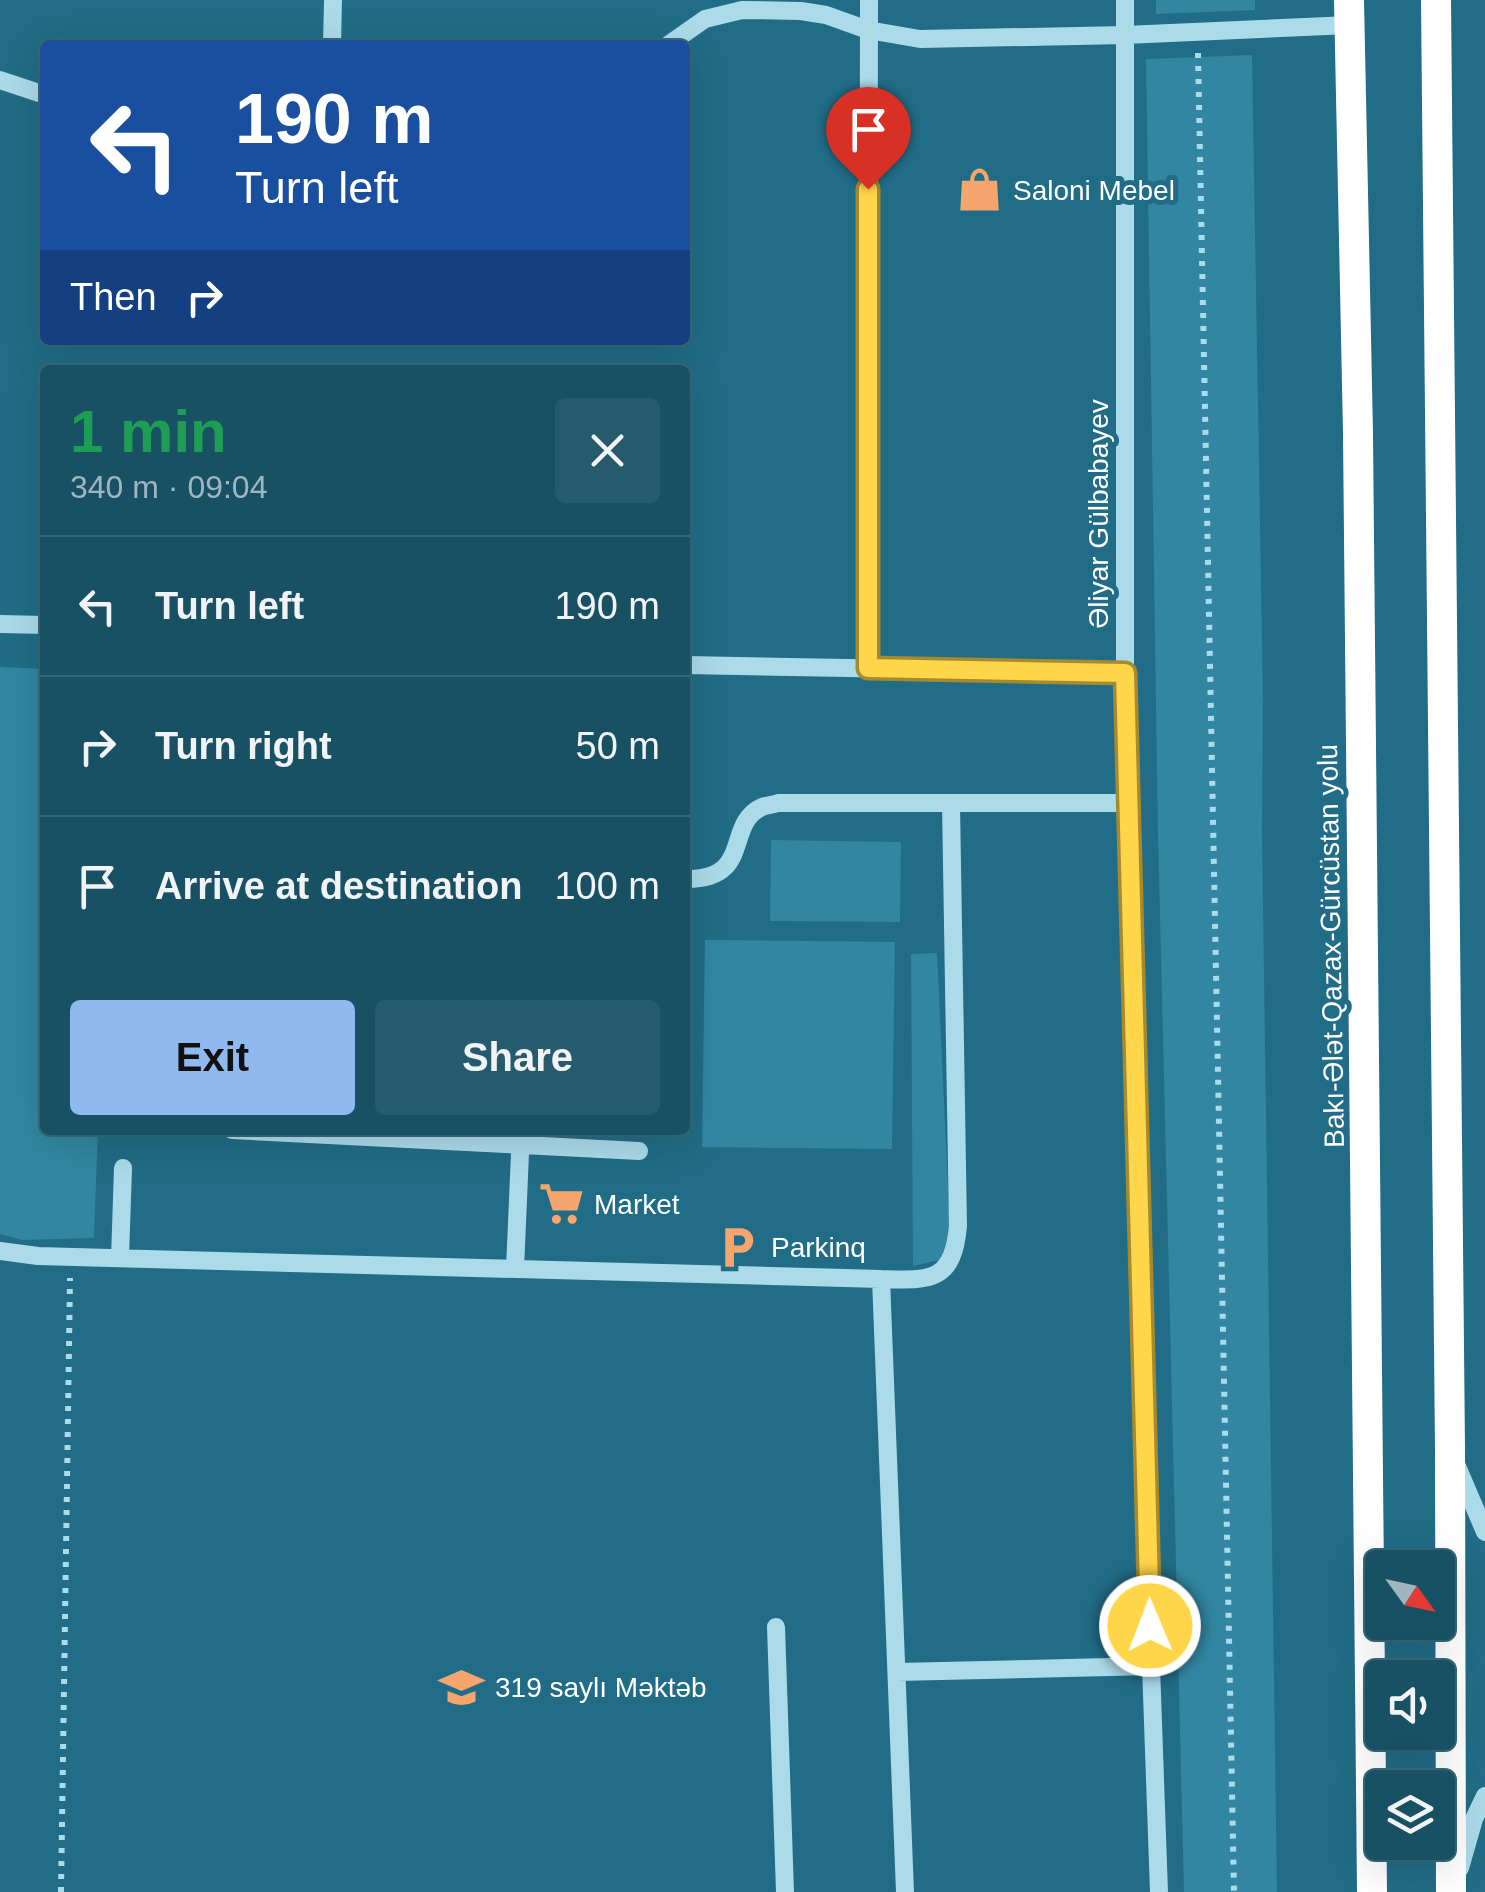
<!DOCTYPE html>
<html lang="en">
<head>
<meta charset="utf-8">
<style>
  :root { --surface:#195164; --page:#265b6d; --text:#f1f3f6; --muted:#9fb5bf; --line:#376878; --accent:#90b9f0 }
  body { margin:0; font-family:Arial,sans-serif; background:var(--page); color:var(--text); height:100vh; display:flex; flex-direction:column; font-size:38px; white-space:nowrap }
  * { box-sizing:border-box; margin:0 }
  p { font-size:32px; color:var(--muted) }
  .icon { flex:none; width:55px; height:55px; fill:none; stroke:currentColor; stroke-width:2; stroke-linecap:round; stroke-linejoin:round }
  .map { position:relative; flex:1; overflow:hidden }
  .sheet { position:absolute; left:40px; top:365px; width:650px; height:770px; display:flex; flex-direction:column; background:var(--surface); border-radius:10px; box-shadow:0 10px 40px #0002,0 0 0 2px var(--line) }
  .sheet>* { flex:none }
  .banner { position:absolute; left:40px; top:40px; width:650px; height:305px; border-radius:10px; box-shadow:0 10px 40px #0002,0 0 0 2px var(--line); background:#1a4fa0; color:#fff; overflow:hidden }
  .needle { width:65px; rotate:123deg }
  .fabs { position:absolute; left:1365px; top:1550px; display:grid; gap:20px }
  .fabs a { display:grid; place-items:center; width:90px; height:90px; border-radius:10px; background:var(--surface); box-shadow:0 10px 40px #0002,0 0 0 2px var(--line); font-size:50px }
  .pin { position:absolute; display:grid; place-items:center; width:85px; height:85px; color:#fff; margin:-102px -42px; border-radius:50% 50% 50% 0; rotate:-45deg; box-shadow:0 0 10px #0007 }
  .pin .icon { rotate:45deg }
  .me { position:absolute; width:110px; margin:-55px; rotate:359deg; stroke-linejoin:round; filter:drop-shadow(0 0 8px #0008) }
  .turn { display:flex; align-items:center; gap:35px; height:210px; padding:0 30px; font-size:45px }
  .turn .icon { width:130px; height:130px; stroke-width:2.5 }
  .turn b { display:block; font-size:70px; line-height:85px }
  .then { display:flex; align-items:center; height:95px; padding:0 30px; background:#0003; gap:20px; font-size:38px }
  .round { display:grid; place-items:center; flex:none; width:105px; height:105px; border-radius:10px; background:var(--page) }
  .headline { display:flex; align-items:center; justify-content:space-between; height:170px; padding:0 30px }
  h1 { font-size:60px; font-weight:800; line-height:75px; color:#1e9e55 }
  .primary-button { display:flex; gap:20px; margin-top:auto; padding:20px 30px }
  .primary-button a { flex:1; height:115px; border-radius:10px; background:var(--accent); color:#111; font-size:40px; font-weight:800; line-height:115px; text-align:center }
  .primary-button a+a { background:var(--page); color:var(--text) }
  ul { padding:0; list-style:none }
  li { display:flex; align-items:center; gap:30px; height:140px; padding:0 30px; border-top:2px solid var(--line) }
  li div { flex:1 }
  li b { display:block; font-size:38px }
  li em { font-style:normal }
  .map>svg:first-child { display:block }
</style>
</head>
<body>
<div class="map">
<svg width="1485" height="1892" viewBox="0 0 1485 1892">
  <rect width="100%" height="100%" fill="#216c86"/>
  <path fill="#3286a2" d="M1156 0H1255V10L1156 14Z
    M1252 55 1263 698 1262 831 1277 1892H1184L1158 834 1146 59Z
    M0 667 45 669V1130H98L94 1238 22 1240 0 1234Z
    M771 840 901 842 900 922 770 921Z
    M705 940 895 942 892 1149 702 1147Z
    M937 953 950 1229 947 1246 940 1260 913 1266 911 954Z"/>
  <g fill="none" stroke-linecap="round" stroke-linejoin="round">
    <path stroke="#abdae9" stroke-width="6" stroke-dasharray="5 8" stroke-linecap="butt" d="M1198 53 1234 1892
      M61 1892 70 1278"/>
    <path stroke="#abdae9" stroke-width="18" d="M1125 0V673L1151 1666 1159 1892
      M332 45 333 0
      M668 45 705 19 742 10 801 11 826 15 868 30 920 39 1125 35 1350 25
      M0 80 45 95
      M0 624 45 625
      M685 665 1125 673
      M868 668 869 0
      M685 879C754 880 724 824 762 807 767 805 773 805 778 803H1128
      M232 1130 639 1151
      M0 1251 38 1256 881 1279 905 1892
      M120 1258 123 1168
      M515 1269 521 1130
      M881 1279C928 1280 953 1284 958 1226L951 804
      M1456 1464 1485 1532
      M776 1627 785 1892
      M897 1672 1151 1666
      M1460 1868 1474 1819 1485 1796"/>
    <path stroke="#fff" stroke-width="30" d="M1349 0 1358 433 1372 1892
      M1436 0 1450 1450 1451 1892"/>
  </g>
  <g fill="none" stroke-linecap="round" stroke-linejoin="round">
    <defs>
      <path id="route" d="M868 189V668L1125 673 1150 1626"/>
    </defs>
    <use href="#route" stroke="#a68a30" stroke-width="25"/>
    <use href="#route" stroke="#ffd54a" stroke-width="18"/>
  </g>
  <defs>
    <symbol id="shop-bare" viewBox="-9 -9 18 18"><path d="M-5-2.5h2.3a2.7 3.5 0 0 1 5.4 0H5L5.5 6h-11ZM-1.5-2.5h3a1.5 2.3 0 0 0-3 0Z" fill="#f6a56d" stroke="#216c86" stroke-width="2.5" paint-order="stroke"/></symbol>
    <symbol id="supermarket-bare" viewBox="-9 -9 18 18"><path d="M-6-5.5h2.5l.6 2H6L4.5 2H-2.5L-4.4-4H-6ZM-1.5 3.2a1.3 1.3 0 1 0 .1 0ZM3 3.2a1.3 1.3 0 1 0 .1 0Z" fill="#f6a56d" stroke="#216c86" stroke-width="2.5" paint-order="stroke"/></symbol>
    <symbol id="parking-bare" viewBox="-9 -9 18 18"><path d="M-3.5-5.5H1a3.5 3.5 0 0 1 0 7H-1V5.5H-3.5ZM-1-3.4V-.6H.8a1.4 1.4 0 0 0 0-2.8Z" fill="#f6a56d" stroke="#216c86" stroke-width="2.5" paint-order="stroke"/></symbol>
    <symbol id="school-bare" viewBox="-9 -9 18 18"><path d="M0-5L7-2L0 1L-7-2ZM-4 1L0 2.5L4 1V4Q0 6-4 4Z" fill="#f6a56d" stroke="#216c86" stroke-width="2.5" paint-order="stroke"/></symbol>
  </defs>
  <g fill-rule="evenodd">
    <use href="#shop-bare" x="948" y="158" width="63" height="63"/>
    <use href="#supermarket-bare" x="530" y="1172" width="63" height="63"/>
    <use href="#parking-bare" x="706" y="1216" width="63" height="63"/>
    <use href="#school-bare" x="430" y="1656" width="63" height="63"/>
  </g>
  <g text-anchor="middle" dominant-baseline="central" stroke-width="10" stroke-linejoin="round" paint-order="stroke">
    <g font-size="28" fill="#fff" stroke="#216c86" text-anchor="start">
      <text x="1013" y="190">Saloni Mebel</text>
      <text x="594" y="1204">Market</text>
      <text x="771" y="1247">Parkinq</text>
      <text x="495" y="1687">319 saylı Məktəb</text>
    </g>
    <g font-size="28" fill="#fff" stroke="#216c86">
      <text transform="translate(1098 514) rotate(-90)">Əliyar Gülbabayev</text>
      <text transform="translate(1331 946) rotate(-91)">Bakı-Ələt-Qazax-Gürcüstan yolu</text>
    </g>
  </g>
</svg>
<div class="fabs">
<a><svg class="needle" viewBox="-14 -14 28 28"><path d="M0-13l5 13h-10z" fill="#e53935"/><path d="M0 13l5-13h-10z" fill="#9fb5bf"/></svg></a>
<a><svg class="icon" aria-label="sound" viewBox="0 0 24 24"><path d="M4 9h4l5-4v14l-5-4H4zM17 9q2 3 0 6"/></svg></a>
<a><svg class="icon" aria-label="layers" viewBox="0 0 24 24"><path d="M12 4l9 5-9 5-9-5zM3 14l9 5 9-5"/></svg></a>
</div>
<div class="pin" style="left:868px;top:189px;background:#d93025"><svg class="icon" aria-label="arrive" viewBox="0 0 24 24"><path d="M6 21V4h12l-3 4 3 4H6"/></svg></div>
<svg class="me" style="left:1150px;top:1626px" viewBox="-20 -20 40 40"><circle r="17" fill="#ffd54a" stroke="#fff" stroke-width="3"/><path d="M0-11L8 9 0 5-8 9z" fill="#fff"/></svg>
<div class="banner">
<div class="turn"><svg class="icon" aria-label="left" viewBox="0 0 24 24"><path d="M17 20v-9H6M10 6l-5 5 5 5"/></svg><div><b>190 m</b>Turn left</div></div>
<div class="then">Then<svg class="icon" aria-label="right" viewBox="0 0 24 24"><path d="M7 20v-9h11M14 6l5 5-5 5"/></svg></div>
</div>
<section class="sheet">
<div class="headline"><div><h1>1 min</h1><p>340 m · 09:04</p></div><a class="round"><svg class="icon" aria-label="close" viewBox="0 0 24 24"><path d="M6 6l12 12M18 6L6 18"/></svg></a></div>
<ul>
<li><svg class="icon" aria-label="left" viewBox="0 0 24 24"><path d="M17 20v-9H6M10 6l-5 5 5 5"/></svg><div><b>Turn left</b></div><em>190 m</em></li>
<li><svg class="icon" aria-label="right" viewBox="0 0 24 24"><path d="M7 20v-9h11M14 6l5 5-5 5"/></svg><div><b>Turn right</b></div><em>50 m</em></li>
<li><svg class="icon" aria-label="arrive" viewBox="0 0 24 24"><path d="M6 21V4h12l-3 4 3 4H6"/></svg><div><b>Arrive at destination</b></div><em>100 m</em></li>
</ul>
<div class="primary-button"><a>Exit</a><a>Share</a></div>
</section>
</div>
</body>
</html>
